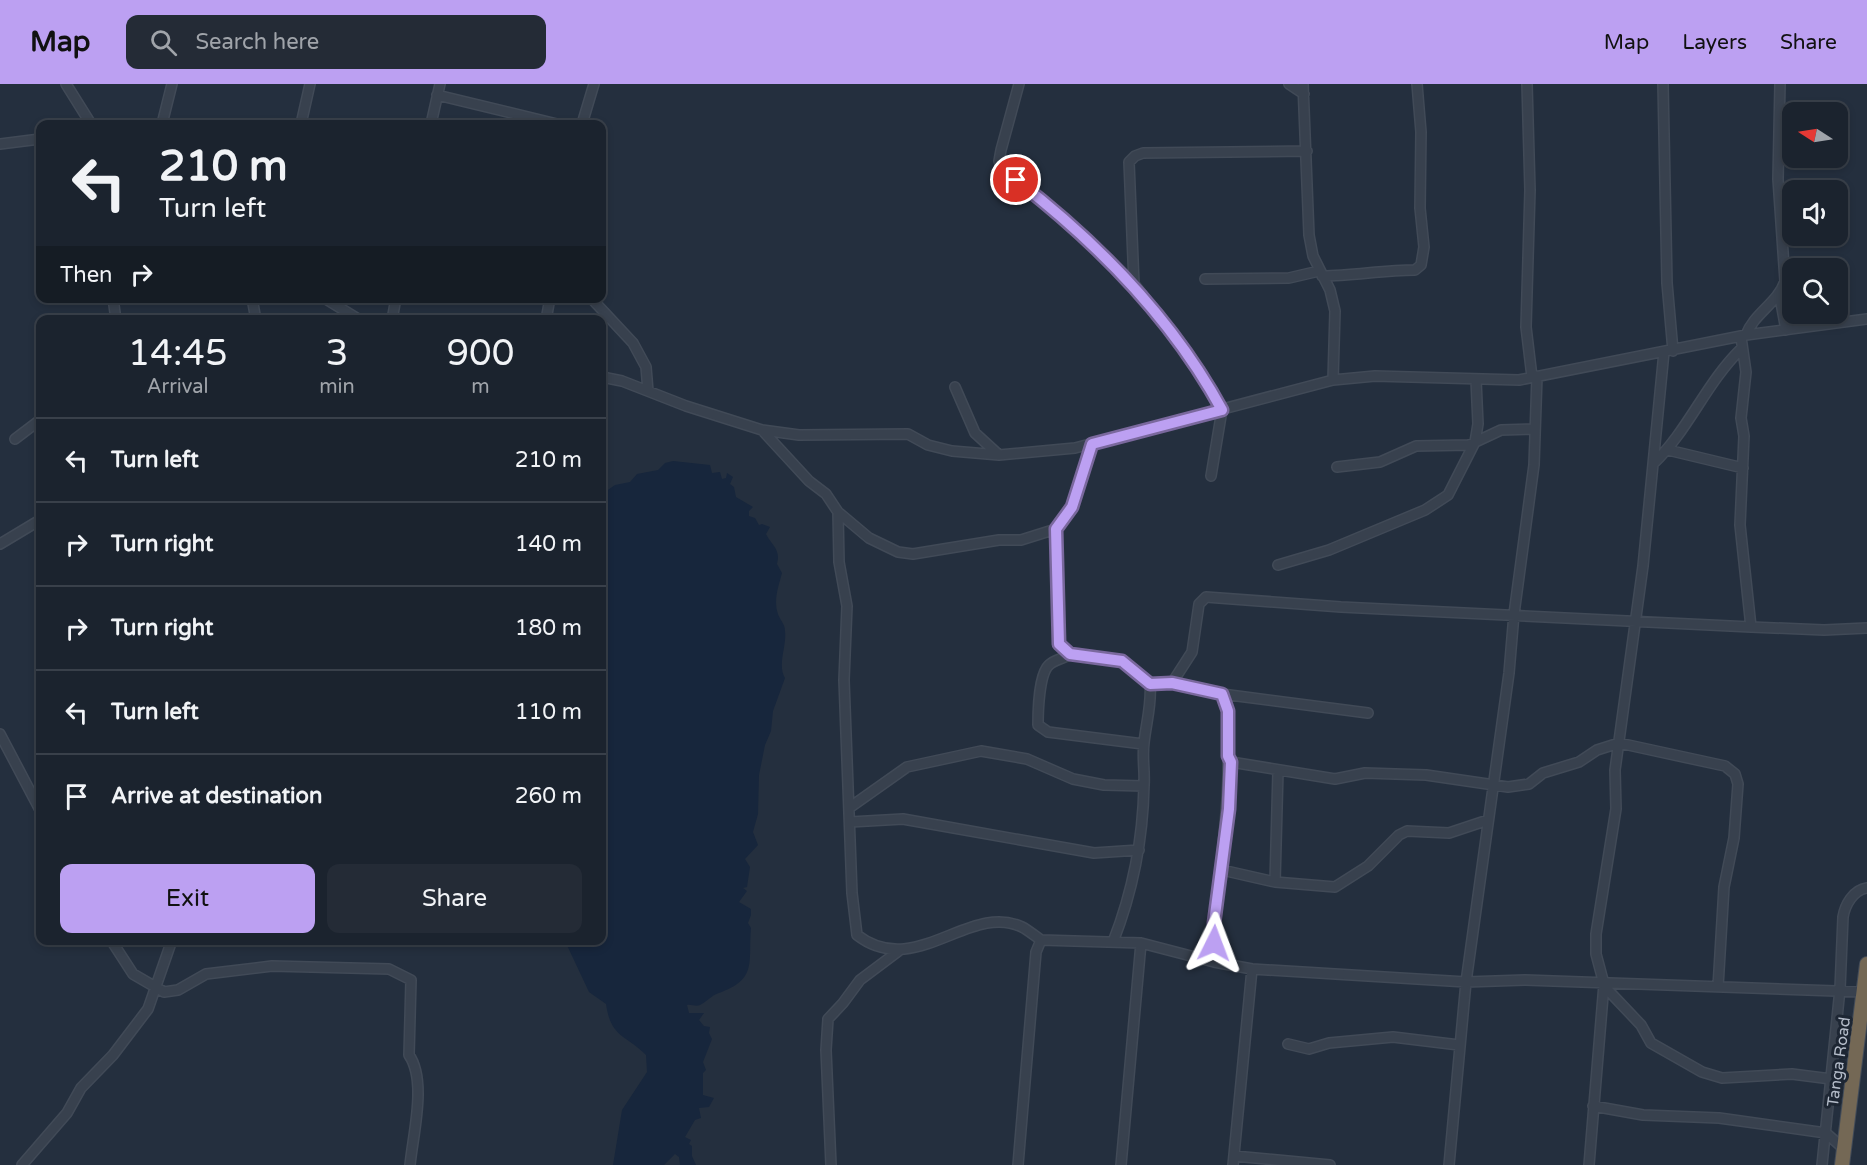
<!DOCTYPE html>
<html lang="en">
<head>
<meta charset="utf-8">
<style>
  :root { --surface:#1b232e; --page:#242b36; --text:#f1f3f6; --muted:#a0a4aa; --line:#39404a; --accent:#bca0f2 }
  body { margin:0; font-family:"Varela Round",sans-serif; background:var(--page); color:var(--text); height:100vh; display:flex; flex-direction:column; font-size:22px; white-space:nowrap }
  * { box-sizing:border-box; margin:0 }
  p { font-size:20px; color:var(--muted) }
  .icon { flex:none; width:33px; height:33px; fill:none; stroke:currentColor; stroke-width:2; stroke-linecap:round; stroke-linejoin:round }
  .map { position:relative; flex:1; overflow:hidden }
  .side { position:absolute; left:36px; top:231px; width:570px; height:630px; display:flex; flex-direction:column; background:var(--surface); border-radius:12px; box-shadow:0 3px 9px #0003,0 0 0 2px var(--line) }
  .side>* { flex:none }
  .guide { position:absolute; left:36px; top:36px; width:570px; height:183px; border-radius:12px; box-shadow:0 3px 9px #0003,0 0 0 2px var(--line); background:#1b232e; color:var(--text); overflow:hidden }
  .needle { width:39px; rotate:282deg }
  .tools { position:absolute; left:1782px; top:18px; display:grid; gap:12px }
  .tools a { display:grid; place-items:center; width:66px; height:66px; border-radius:12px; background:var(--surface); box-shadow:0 3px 9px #0003,0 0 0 2px var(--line); font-size:30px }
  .pin { position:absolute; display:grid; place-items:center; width:51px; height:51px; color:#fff; margin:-26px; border:3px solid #fff; border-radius:50%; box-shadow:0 2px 6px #0007 }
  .me { position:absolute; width:66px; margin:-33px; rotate:3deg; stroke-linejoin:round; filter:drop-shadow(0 0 4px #0008) }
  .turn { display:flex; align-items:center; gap:21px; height:126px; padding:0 24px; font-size:27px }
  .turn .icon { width:78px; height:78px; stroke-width:2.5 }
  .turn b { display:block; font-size:42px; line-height:51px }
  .then { display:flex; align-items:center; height:57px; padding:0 24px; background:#0003; gap:12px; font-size:22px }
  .eta { display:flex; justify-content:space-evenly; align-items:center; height:102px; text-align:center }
  .eta b { font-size:36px; font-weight:600; line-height:42px }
  .primary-button { display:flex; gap:12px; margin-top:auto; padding:12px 24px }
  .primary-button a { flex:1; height:69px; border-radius:12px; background:var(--accent); color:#111; font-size:24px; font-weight:600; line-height:69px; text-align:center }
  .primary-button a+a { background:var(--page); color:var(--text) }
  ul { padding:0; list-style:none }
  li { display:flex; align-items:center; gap:18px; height:84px; padding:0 24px; border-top:2px solid var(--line) }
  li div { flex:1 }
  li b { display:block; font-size:22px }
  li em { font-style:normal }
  header { display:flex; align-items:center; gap:36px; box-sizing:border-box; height:84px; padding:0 30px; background:var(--accent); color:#111 }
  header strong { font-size:28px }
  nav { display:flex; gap:33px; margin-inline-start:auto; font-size:21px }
  .search { width:420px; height:54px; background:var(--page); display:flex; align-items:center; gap:15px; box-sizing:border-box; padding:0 21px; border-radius:12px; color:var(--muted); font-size:22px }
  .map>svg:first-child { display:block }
</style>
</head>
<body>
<header>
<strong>Map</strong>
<div class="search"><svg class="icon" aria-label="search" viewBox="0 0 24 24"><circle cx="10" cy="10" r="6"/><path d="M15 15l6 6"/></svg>Search here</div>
<nav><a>Map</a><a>Layers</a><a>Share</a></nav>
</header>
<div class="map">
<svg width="1867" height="1081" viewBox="0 0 1867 1081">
  <rect width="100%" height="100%" fill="#242f3e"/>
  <path fill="#17263c" d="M673 377 710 381 712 389 720 388 722 395 726 394 727 389 733 393 730 400 734 403 736 413 753 423 749 427V432L755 434 759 441 762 440 770 443 766 450C772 462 781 465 777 480L782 489C779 501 773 516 778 530 780 536 785 540 785 547 787 562 777 581 785 594L773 627 771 647 765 661 759 691 758 730 753 748 758 761 745 775 750 783 747 803 743 804 747 807 739 818 751 825V831L748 839 751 844C748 878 758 895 719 909 712 911 706 918 700 921 696 923 691 920 687 921L689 929H704L699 936 704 942 710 943 709 949 712 955 703 978 706 986 703 989V1011L714 1014 709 1023 699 1024 701 1034 695 1036 685 1053 691 1056 689 1060 692 1062V1072L696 1081H680L679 1073 675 1070 664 1081H613L622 1026 647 988 646 971C625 950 611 954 606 920L589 908 565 857 602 856V410L615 401 630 398 637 390 658 386 665 379Z"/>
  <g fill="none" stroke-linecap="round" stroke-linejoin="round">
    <defs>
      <path id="minor" d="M66 0 91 40
        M1019 0 1001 66 999 77 1002 85 1080 148 1134 200 1203 291 1222 326 1211 392
        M1289 0 1304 10
        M1303 0 1309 151 1313 172 1330 206 1335 227 1333 296
        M1527 0 1530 106 1526 243 1532 293
        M1663 0 1667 199 1673 267
        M437 11 557 40
        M162 40 172 0
        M301 40 310 0
        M431 40 440 0
        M582 40 594 0
        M0 60 40 55
        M1322 192C1353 192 1383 186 1415 186L1421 181 1424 163 1420 124 1421 48 1417 0
        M1205 195 1289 194 1319 187
        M1134 200 1129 78 1135 72 1143 69 1307 67
        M1783 204 1781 219 1786 246
        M113 214 116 236
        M252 214 256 236
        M324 214 360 236
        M591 214 633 259 646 283 648 307
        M392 236 396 214
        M546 236 550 214
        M1746 251C1754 229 1778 219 1785 197L1778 95 1780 0
        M1741 253 1746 288 1741 334 1744 352 1740 441 1751 543
        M602 293 622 297 686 322 762 346 799 351 908 350 928 361 952 367 999 371 1075 364 1333 296 1375 292 1519 296 1746 251 1867 235
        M955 303 975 349 999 371
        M762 346 809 397 826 410 838 428 869 454 898 468 913 470 999 456H1021L1056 445 1072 423 1092 360
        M15 355 40 336
        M1668 366 1743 384
        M1653 380C1688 347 1706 299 1741 265
        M1337 383 1380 378 1416 362 1469 361 1501 346 1535 345
        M838 428 839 478 847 522 844 596 852 809 857 851C915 896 970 818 1022 843 1028 846 1035 852 1041 856
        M1056 445 1059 560 1070 570 1122 577 1150 600C1152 620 1146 639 1144 659 1142 673 1145 687 1144 701 1143 755 1133 807 1113 858
        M0 460 40 436
        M1278 481 1329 466 1425 426 1448 411 1475 358 1478 340 1476 296
        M1070 570C1063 575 1054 576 1049 581 1039 590 1038 628 1038 641L1048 648 1143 660
        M1172 599 1192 568 1199 520 1206 513 1341 523 1751 543 1824 546 1867 544
        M1150 600 1172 599 1222 610 1368 629
        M0 650 40 726
        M1231 678 1335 695 1365 689 1426 691 1508 703 1529 700 1543 689 1579 678 1597 666 1619 659 1725 682 1735 690 1738 700 1734 754 1724 803 1718 903
        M849 724 907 683 981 667 1027 675 1073 695 1104 701 1144 702
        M850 738 903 735 1094 769 1139 766
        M1222 786 1275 798 1335 803 1368 782 1399 751 1407 747 1449 749 1488 736
        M1275 798 1278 687
        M111 856 133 890 164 908 178 906 206 890 272 882 389 885 411 896 409 971C427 997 413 1050 410 1081
        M1214 878C1214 808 1230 738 1228 669 1228 647 1230 630 1222 610
        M1604 902 1641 941 1651 959 1702 988 1722 994 1792 990 1831 995
        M1288 960 1309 965 1329 959 1393 953 1459 961
        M1593 1022 1643 1031 1719 1034 1826 1049 1844 1065
        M1234 1072 1330 1081
        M22 1081 67 1029 81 1004 113 971 148 925 172 856
        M831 1081 826 966 828 935 843 919 860 896 900 866
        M1018 1081 1036 868 1041 856 1141 859 1214 878 1252 885 1466 898 1525 896 1865 908
        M1121 1081 1141 859
        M1233 1081 1252 885
        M1449 1081 1466 898 1509 589 1514 530 1534 381 1537 292
        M1589 1081 1604 900 1596 870V850L1616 725 1615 686 1643 482 1664 268
        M1822 1081 1840 905 1843 833C1845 821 1853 806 1867 804"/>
      <path id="highway" d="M1842 1081 1867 880"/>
    </defs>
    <use href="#minor" stroke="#414a57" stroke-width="12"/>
    <use href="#highway" stroke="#434c59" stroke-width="16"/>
    <use href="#minor" stroke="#38414e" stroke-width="9"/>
    <use href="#highway" stroke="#746855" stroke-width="14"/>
  </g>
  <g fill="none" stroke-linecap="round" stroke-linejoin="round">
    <defs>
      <path id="route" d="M1016 96C1099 160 1172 234 1222 326L1092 360 1072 423 1056 445 1059 560 1070 570 1122 577 1150 600 1172 599 1222 610 1228 627V672L1231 678 1229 725 1214 839V859"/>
    </defs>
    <use href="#route" stroke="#7a689d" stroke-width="15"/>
    <use href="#route" stroke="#bca0f2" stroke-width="10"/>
  </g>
  <g text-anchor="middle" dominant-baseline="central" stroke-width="6" stroke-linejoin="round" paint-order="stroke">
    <g font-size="16" fill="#b4bcc9" stroke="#1d2633">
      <text transform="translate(1839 978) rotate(-82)">Tanga Road</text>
    </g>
  </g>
</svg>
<div class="tools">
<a><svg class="needle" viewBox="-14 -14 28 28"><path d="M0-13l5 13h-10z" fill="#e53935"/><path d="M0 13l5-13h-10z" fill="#a0a4aa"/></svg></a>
<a><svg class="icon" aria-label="sound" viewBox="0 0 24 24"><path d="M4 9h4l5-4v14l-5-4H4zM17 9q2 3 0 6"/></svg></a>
<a><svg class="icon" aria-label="search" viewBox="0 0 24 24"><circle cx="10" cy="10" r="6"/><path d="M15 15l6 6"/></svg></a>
</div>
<div class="pin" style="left:1016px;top:96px;background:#d93025"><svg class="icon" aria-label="arrive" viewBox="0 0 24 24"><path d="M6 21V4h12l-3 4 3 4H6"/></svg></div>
<svg class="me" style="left:1214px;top:859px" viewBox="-20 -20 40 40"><path d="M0-17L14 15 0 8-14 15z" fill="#bca0f2" stroke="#fff" stroke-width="4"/></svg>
<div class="guide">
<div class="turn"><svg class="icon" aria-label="left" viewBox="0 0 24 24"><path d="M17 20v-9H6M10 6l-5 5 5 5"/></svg><div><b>210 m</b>Turn left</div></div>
<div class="then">Then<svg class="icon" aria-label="right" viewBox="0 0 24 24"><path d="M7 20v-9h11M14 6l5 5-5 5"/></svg></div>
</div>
<section class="side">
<div class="eta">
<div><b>14:45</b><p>Arrival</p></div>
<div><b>3</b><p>min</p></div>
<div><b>900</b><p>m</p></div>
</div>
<ul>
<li><svg class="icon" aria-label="left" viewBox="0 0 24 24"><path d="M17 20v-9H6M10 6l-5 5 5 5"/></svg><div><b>Turn left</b></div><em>210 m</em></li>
<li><svg class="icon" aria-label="right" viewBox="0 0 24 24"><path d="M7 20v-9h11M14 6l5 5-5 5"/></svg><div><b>Turn right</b></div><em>140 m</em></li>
<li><svg class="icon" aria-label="right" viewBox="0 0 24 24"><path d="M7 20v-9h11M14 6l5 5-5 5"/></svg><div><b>Turn right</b></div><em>180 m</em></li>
<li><svg class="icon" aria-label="left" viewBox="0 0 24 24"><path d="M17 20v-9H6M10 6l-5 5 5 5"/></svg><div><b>Turn left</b></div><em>110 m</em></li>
<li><svg class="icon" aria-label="arrive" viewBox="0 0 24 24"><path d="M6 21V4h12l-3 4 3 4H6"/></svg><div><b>Arrive at destination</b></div><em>260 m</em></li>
</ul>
<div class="primary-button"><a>Exit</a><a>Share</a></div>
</section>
</div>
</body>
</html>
